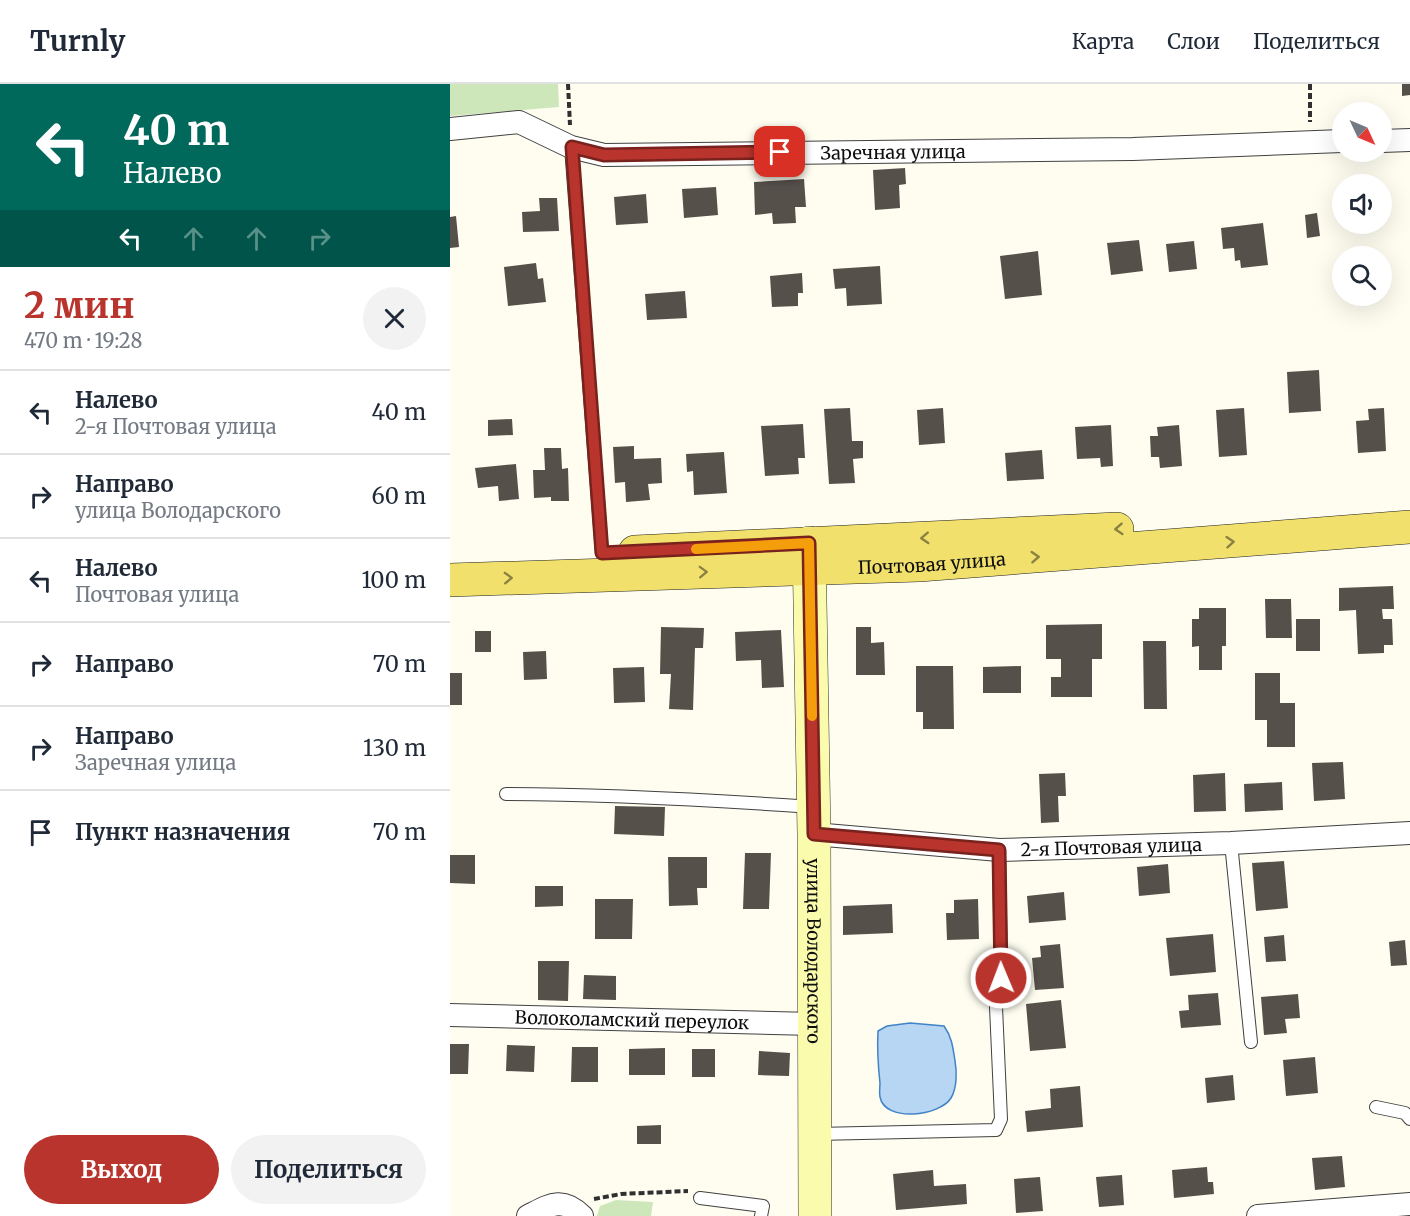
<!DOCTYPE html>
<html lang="ru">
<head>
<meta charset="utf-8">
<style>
  :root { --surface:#fff; --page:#f2f2f3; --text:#1f2937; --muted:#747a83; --line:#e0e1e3; --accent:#b8342c }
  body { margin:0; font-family:Merriweather,serif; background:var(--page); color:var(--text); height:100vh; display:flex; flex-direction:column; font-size:22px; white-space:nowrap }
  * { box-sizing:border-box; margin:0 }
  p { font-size:20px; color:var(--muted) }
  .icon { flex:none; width:33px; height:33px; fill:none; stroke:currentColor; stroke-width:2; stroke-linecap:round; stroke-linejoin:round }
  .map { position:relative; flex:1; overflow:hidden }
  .drawer { display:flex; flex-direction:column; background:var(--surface); width:450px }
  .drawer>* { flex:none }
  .banner { background:#00695c; color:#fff; overflow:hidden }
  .needle { width:39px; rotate:134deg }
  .fabs { position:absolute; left:882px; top:18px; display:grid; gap:12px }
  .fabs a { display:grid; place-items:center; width:60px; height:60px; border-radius:50%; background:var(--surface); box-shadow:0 6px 24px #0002; font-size:30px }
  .pin { position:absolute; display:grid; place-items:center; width:51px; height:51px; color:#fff; margin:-26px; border-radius:12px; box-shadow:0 3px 9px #0006 }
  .me { position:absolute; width:66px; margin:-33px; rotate:359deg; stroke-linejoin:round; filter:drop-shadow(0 0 4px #0008) }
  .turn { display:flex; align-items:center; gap:21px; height:126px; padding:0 24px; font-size:27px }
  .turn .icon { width:78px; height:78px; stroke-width:2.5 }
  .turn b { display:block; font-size:42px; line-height:51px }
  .lanes { display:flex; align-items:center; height:57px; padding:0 24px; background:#0003; justify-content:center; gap:30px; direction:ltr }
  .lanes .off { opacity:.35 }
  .round { display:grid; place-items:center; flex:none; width:63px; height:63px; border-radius:32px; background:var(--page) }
  .headline { display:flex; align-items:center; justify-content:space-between; height:102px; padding:0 24px }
  h1 { font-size:36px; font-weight:700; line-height:45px; color:var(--accent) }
  .button { display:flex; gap:12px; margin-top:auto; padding:12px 24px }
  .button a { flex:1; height:69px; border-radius:36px; background:var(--accent); color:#fff; font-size:24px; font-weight:700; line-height:69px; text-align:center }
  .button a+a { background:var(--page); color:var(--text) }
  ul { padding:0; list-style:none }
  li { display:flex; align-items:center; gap:18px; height:84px; padding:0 24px; border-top:2px solid var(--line) }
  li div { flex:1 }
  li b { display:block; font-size:22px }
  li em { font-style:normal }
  header { display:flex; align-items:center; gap:36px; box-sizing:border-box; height:84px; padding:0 30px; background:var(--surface); border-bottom:2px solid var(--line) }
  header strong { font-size:28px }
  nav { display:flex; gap:33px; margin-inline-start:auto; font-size:21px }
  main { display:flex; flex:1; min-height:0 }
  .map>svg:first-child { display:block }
</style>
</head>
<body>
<header>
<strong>Turnly</strong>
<nav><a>Карта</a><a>Слои</a><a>Поделиться</a></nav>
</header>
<main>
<section class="drawer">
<div class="banner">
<div class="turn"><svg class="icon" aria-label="left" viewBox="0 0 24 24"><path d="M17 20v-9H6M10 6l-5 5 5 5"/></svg><div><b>40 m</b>Налево</div></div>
<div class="lanes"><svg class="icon" aria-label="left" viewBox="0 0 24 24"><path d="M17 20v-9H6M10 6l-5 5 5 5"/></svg><svg class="icon off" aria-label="ahead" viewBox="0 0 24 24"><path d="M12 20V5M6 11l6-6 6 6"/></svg><svg class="icon off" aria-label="ahead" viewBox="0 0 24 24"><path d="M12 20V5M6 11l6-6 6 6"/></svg><svg class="icon off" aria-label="right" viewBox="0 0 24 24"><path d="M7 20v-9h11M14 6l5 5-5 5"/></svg></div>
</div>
<div class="headline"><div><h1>2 мин</h1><p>470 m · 19:28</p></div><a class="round"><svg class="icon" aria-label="close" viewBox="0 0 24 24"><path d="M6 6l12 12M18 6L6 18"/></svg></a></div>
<ul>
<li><svg class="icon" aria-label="left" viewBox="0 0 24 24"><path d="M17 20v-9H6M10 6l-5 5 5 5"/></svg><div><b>Налево</b><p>2-я Почтовая улица</p></div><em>40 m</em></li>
<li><svg class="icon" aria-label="right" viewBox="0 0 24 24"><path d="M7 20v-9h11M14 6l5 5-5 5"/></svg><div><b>Направо</b><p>улица Володарского</p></div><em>60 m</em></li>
<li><svg class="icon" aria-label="left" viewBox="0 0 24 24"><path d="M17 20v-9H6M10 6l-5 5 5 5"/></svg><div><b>Налево</b><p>Почтовая улица</p></div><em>100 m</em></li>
<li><svg class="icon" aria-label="right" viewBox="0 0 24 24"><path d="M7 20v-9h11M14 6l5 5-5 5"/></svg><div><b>Направо</b></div><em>70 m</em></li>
<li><svg class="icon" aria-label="right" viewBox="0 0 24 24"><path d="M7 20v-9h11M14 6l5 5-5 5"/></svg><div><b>Направо</b><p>Заречная улица</p></div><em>130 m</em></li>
<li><svg class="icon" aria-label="arrive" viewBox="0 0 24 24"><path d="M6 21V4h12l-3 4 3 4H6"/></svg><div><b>Пункт назначения</b></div><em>70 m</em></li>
</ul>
<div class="button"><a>Выход</a><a>Поделиться</a></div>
</section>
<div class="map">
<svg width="960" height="1132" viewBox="0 0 960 1132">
  <rect width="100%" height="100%" fill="#fefdf0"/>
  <path fill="#cde7bb" d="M0 0H108L109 23 0 32Z
    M166 1116 203 1118 201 1132H147L150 1122Z"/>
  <path fill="#b7d6f3" stroke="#4183c7" stroke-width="1.5" d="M460 939 494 942C502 953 503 964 505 977 507 988 507 1004 501 1014 490 1032 435 1039 430 1013 429 1008 430 1003 430 999 428 981 427 965 428 947L437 942Z"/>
  <path fill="#56504b" d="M952 0H960V11L952 12Z
    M455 84 456 100 449 101 450 124 425 126 423 86Z
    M354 95 356 123H345L346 139 323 140 322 129 305 131 304 98Z
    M266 103 268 131 234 134 232 105Z
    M196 110 198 139 166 141 164 113Z
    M89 114H107L109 147 73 148 72 128 90 127Z
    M867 129 870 152 857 154 855 131Z
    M6 132 9 163 0 164V133Z
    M813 139 818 181 791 184 790 176 785 177 784 164 773 165 771 144Z
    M689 156 693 187 661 191 657 159Z
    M744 157 747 185 719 188 716 160Z
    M588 167 592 211 555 215 550 172Z
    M86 179 88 195 93 194 96 218 58 222 54 183Z
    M430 182 432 220 397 222 396 204 385 205 383 185Z
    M352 189 353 209H348V222L322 223 320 192Z
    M235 207 237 234 197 236 195 210Z
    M869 286 871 327 839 329 837 288Z
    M400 324 402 357H413V374L403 375 405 399 379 400 374 325Z
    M493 324 495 359 469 361 467 326Z
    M794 324 797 371 769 373 766 326Z
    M934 324 936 367 908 369 906 337 919 336 918 325Z
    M62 335 63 351 38 352V336Z
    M353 340 355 374H348L349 390 315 392 311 342Z
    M661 341 663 382 651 383 650 374 627 375 625 343Z
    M729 341 732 382 710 384 709 373H701L700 352H708L707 343Z
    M184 362V375L211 374 212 399 198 400 200 416 176 418 175 398 165 399 163 363Z
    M94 364H111L112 385 118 384 119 417H101V413L84 414 83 386H95Z
    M592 366 594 395 557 397 555 369Z
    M274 368 277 409 244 411 243 387 237 388 236 370Z
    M66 380 69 415 49 417 48 402 28 404 25 384Z
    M943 502 944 525H932L933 535H942L943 561H934V569L908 570 906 526 889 527V504Z
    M815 515H841L842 554H816Z
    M749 524H776V562H772V586H749V562L742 563V535H749Z
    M846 535H870V567H846Z
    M652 540V575H642V613H601V593H611V575H596V541Z
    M211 543 254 544 253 564H245L243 626 219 625 221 590H210Z
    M406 543H421V559L434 558 435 591H406Z
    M331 546 334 603 312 604 311 576 286 577 285 548Z
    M25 547H41V568H25Z
    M693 557H716L717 625H694Z
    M96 567 97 595 74 596 73 568Z
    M466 582H503L504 645H473V628H466Z
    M571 582V609H533V583Z
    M194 583 195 618 164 619 163 584Z
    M0 589H12V621H0Z
    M805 589H830V619H845V663H817V636H805Z
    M893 678 895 715 864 717 862 679Z
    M615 689 616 712H608L609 738 591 739 589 690Z
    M775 689 776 727 744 728 743 691Z
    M832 698 833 726 795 728 794 700Z
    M165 722 215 723 214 752 164 750Z
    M295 769H321L319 825H293Z
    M0 771H25V800L0 799Z
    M218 773H257V804H247L248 821 219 822Z
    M834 777 838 824 806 827 802 779Z
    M718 780 720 809 689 812 687 783Z
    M85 802H113V822L85 823Z
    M614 808 616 836 579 839 577 812Z
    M145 815H183L182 855H145Z
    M528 815 529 855 497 856 496 829H504V816Z
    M442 820 443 849 393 851V822Z
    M763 850 766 888 720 892 716 854Z
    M834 851 836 877 816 878 814 853Z
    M955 856 957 881 941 882 939 858Z
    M610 860 614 904 585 906 582 874 591 873 590 862Z
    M88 877H119L118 917 88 916Z
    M134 891 166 892V916L133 915Z
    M768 909 771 941 731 944 729 927 739 926 738 911Z
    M848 910 850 934 835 935 837 949 814 951 811 913Z
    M611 916 616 964 580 967 576 920Z
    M0 960H19L18 990H0Z
    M57 961 85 962 84 988 56 987Z
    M122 963H148V998H121Z
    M215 964V991H179V965Z
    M242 965H265V993H242Z
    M309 967 340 969 339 992 308 991Z
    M865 973 868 1009 836 1012 833 976Z
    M783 991 785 1016 757 1019 755 994Z
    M630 1002 633 1043 577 1048 575 1027 601 1024 600 1005Z
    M211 1041V1060H187V1042Z
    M892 1072 895 1103 865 1106 862 1074Z
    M757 1083 758 1098H763L764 1110 724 1114 722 1086Z
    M483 1086 484 1102 516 1100 517 1120 446 1126 443 1090Z
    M672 1091 674 1121 649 1123 646 1093Z
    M590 1093 593 1127 566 1129 564 1095Z"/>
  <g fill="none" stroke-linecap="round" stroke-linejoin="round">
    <defs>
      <path id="lane" d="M121 63 152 469
        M56 710C159 710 260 716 362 723
        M781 759 801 958
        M926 1023 955 1029 960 1035
        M367 1050 546 1046 551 1035 546 923 551 894 549 766
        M250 1114 313 1122 311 1132"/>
      <g id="street">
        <path id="s1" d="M0 45 69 38 121 63 154 71 683 65 892 57"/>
        <path d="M932 57 960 56"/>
        <path id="s2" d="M364 750 549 766 781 759 960 749"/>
        <path id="s3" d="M0 931 364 940"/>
        <path d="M78 1132C100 1121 112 1112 132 1132"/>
        <path d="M808 1132 960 1120"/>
      </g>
      <g id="secondary">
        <path id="s4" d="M359 459 364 750 365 1132"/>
      </g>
      <g id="primary">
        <path d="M185 468 667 445"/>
        <path id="s5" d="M0 496 469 481 960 443"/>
      </g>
    </defs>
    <use href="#lane" stroke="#414141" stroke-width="14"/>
    <use href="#street" stroke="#414141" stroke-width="24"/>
    <use href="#secondary" stroke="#303030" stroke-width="34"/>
    <use href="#primary" stroke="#1f1f1f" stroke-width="34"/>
    <path stroke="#303030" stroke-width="4" stroke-dasharray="6 3" stroke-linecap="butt" d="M118 0 120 41
      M860 0V38
      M144 1115 171 1110 238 1107"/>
    <use href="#lane" stroke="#fff" stroke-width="12"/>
    <use href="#street" stroke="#fff" stroke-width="22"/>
    <use href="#secondary" stroke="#fbfbae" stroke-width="33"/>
    <use href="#primary" stroke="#f2e06c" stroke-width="33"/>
  </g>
  <defs><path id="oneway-chevron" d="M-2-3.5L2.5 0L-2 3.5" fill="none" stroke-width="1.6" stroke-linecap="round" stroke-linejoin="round" transform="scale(1.5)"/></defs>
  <g stroke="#8b8242">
    <use href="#oneway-chevron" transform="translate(669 445) rotate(176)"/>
    <use href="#oneway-chevron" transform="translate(475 454) rotate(177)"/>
    <use href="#oneway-chevron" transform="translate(780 458) rotate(-5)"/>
    <use href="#oneway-chevron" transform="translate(585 473) rotate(-4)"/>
    <use href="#oneway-chevron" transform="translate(253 488) rotate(-2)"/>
    <use href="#oneway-chevron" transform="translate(58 494) rotate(-2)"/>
  </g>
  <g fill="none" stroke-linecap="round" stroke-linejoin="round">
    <defs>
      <path id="route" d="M330 68 154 71 122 63 152 469 359 459 364 750 549 766 551 894"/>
    </defs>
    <use href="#route" stroke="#78221d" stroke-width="15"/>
    <use href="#route" stroke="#b8342c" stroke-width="10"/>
    <path stroke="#f59e0b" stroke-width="10" d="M246 465 359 459 362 632"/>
  </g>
  <g text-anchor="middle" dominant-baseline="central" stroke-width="6" stroke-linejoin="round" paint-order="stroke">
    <g font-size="18" fill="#0e0e0e" stroke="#fff">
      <text stroke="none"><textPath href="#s1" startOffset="450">Заречная улица</textPath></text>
      <text stroke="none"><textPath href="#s5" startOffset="482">Почтовая улица</textPath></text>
      <text stroke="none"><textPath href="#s2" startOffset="298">2-я Почтовая улица</textPath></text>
      <text stroke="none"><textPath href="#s4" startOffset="408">улица Володарского</textPath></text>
      <text stroke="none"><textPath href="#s3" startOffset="182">Волоколамский переулок</textPath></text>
    </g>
  </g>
</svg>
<div class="fabs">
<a><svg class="needle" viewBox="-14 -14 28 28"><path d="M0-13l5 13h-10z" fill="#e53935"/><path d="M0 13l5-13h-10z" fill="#747a83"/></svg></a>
<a><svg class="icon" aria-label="sound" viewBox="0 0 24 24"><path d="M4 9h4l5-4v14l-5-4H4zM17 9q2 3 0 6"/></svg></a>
<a><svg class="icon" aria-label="search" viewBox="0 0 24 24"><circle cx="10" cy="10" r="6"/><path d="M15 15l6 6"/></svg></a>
</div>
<div class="pin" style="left:330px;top:68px;background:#d93025"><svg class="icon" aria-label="arrive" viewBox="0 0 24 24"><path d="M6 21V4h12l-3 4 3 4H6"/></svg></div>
<svg class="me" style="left:551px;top:894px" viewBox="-20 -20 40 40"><circle r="17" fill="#b8342c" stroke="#fff" stroke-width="3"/><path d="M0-11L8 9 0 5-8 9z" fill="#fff"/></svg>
</div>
</main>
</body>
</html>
